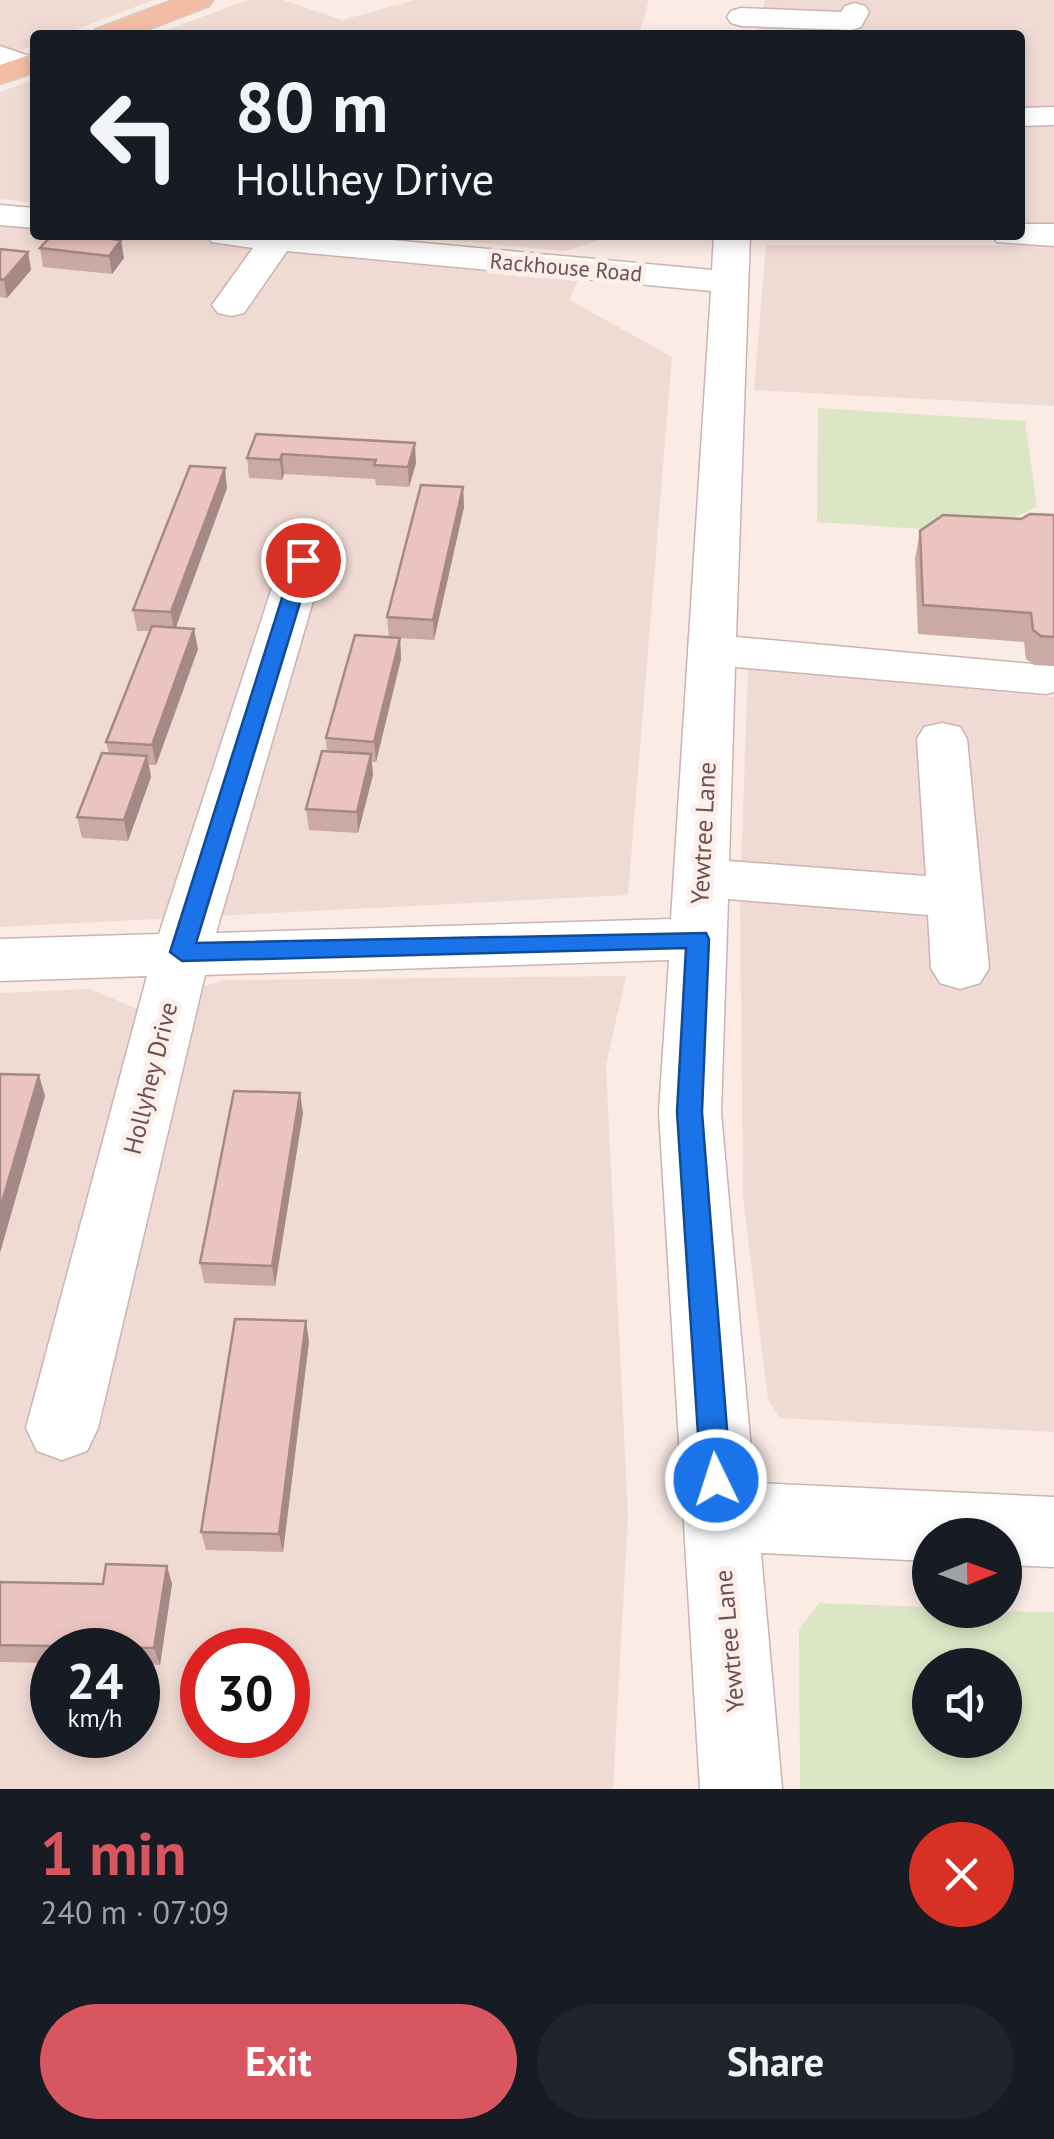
<!DOCTYPE html>
<html lang="en">
<head>
<meta charset="utf-8">
<style>
  :root { --surface:#171b24; --page:#20242c; --text:#f1f3f6; --muted:#9ea1a6; --accent:#d75660 }
  body { margin:0; font-family:"PT Sans",sans-serif; background:var(--page); color:var(--text); height:100vh; display:flex; flex-direction:column; font-size:38px; white-space:nowrap }
  * { box-sizing:border-box; margin:0 }
  p { font-size:32px; color:var(--muted) }
  .icon { flex:none; width:55px; height:55px; fill:none; stroke:currentColor; stroke-width:2; stroke-linecap:round; stroke-linejoin:round }
  .map { position:relative; height:1789px; overflow:hidden }
  .side { display:flex; flex-direction:column; background:var(--surface); flex:1 }
  .side>* { flex:none }
  .hud { position:absolute; left:30px; top:30px; width:995px; height:210px; border-radius:10px; box-shadow:0 5px 15px #0003; background:#171b24; color:var(--text); overflow:hidden }
  .needle { width:65px; rotate:89deg }
  .tools { position:absolute; left:912px; top:1518px; display:grid; gap:20px }
  .tools a { display:grid; place-items:center; width:110px; height:110px; border-radius:50%; background:var(--surface); box-shadow:0 5px 15px #0003; font-size:50px }
  .speed { position:absolute; left:30px; top:1628px; display:flex; gap:20px; font-size:50px; font-weight:700; text-align:center }
  .speed>* { display:grid; place-content:center; width:130px; height:130px; border-radius:50%; background:var(--surface); box-shadow:0 5px 15px #0003; line-height:1 }
  .speed small { font-size:25px; font-weight:400 }
  .speed .limit { border:15px solid #d22; background:#fff; color:#111 }
  .pin { position:absolute; display:grid; place-items:center; width:85px; height:85px; color:#fff; margin:-42px; border:5px solid #fff; border-radius:50%; box-shadow:0 2px 10px #0007 }
  .me { position:absolute; width:110px; margin:-55px; rotate:356deg; stroke-linejoin:round; filter:drop-shadow(0 0 8px #0008) }
  .turn { display:flex; align-items:center; gap:35px; height:210px; padding:0 40px; font-size:45px }
  .turn .icon { width:130px; height:130px; stroke-width:2.5 }
  .turn b { display:block; font-size:70px; line-height:85px }
  .round { display:grid; place-items:center; flex:none; width:105px; height:105px; border-radius:52px; background:var(--page) }
  .summary { display:flex; align-items:center; justify-content:space-between; height:170px; padding:0 40px }
  h1 { font-size:60px; font-weight:700; line-height:75px; color:var(--accent) }
  .button { display:flex; gap:20px; margin-top:auto; padding:20px 40px }
  .button a { flex:1; height:115px; border-radius:60px; background:var(--accent); color:#fff; font-size:40px; font-weight:700; line-height:115px; text-align:center }
  .button a+a { background:var(--page); color:var(--text) }
  .map>svg:first-child { display:block }
</style>
</head>
<body>
<div class="map">
<svg width="1054" height="1789" viewBox="0 0 1054 1789">
  <rect width="100%" height="100%" fill="#faebe5"/>
  <path fill="#f0dbd4" fill-rule="evenodd" d="M0 0H153L62 35H35V45L0 58Z
    M248 0H283L342 20 415 0H649L639 35H153Z
    M765 0H1054V225L1020 224V35H756Z
    M35 79V203L0 199V92Z
    M0 219 35 222V235H161L579 277 570 300 672 357 628 895 0 927Z
    M392 235H612L566 251Z
    M766 245H1054V406L754 390Z
    M748 668 1054 697V1432L780 1418 768 1400 743 1198 740 894Z
    M626 976 606 1065 628 1515 613 1789H0V993L90 989 135 1008 224 980ZM52 1650H138V1735H52ZM202 1650H288V1735H202Z"/>
  <path fill="#dce6c5" fill-rule="evenodd" d="M818 408 1025 421 1037 507 981 533 817 522Z
    M819 1603 930 1607V1610L1054 1612V1789H800L799 1630ZM930 1665H1005V1740H930Z"/>
  <g fill="none" stroke-linecap="round" stroke-linejoin="round">
    <defs>
      <path id="minor" d="M855 3 865 6 869 12 861 27 851 30 741 26 731 23 727 17 731 11 741 8 841 12 845 6Z
        M0 46 35 58V72L26 74 0 65Z
        M1054 107V125L1020 126V108Z
        M0 205 35 208V228L0 225Z
        M1020 224H1054V246L997 242 991 235H1020Z
        M206 235H338L712 270 714 235H750L736 637 1054 666V692L1046 694 735 667 729 861 926 876 917 739 924 727 942 723 960 727 967 739 989 968 980 983 960 989 940 983 931 968 928 915 728 899 721 1112 754 1483 1054 1497V1567L1005 1565V1535H930V1561L761 1553 782 1789H700L659 1112 669 960 205 975 98 1428 87 1451 62 1460 37 1451 26 1428 147 976 0 981V939L159 934 281 560 287 550 303 547 319 550 325 560 216 933 671 919 711 291 287 251 244 313 231 316 218 313 212 305 253 248 212 242Z"/>
      <path id="major" d="M173 0H213L209 6 133 35H91L96 29Z
        M35 53V72L0 84V65Z"/>
    </defs>
    <use href="#minor" stroke="#ccb3af" stroke-width="3"/>
    <use href="#major" stroke="#d4caca" stroke-width="3"/>
    <use href="#minor" fill="#fff" fill-rule="evenodd"/>
    <use href="#major" fill="#f2bda4" fill-rule="evenodd"/>
  </g>
  <path fill="#cba9a4" d="M40 248 124 258 112 274 43 267Z
    M0 249 28 252 31 270 7 298 0 297Z
    M256 434 416 463 409 487 376 485 375 479 284 474 282 480 249 478 247 458Z
    M463 487 464 507 434 640 400 638 401 659 376 762H372L373 775 358 833 309 830 306 809 327 752 326 738 389 638 387 617Z
    M227 488 176 627 198 649 156 765H149L151 777 128 841 82 838 77 817 109 754 106 742 150 631H137L133 610Z
    M1054 515V666L1034 665 1026 659 1024 642 918 634 915 559 920 531Z
    M303 1113 275 1286 204 1283 200 1263Z
    M309 1341 283 1552 206 1550 201 1532Z
    M167 1566 172 1584 160 1665 138 1664V1650H52V1663L0 1662V1582L103 1584Z"/>
  <path fill="#a58986" d="M121 240 124 258 112 274 109 256Z
    M28 252 31 270 7 298 4 280Z
    M415 443 416 463 409 487 408 467Z
    M282 454 284 474 282 480 280 460Z
    M225 468 227 488 174 632 171 612Z
    M463 487 464 507 434 640 433 620Z
    M194 629 198 649 156 765 152 745Z
    M400 638 401 659 376 762 374 742Z
    M371 754 373 775 358 833 357 812Z
    M147 756 151 777 128 841 124 820Z
    M39 1075 45 1096 0 1253V1209Z
    M300 1093 303 1113 275 1286 272 1266Z
    M306 1321 309 1341 283 1552 279 1534Z
    M167 1566 172 1584 160 1665 154 1648Z"/>
  <path fill="#ecc4bf" stroke="#a58986" stroke-width="2.5" d="M52 235H73L121 240 109 256 40 248Z
    M0 249 28 252 4 280 0 279Z
    M256 434 415 443 408 467 374 465 376 460 328 457 282 454 280 460 247 458Z
    M190 466 225 468 171 612 133 610Z
    M421 485 463 487 433 620 387 617Z
    M1030 514 1054 515V637L1041 636 1033 630 1031 613 923 605 920 531 943 515 1021 519Z
    M152 626 194 629 152 745 106 742Z
    M355 635 400 638 374 742 326 738Z
    M322 751 371 754 357 812 306 809Z
    M102 753 147 756 124 820 77 817Z
    M0 1074 39 1075 0 1209Z
    M234 1091 300 1093 272 1266 200 1263Z
    M235 1319 306 1321 279 1534 201 1532Z
    M106 1564 167 1566 154 1648 0 1645V1582L103 1584Z"/>
  <path fill="#1a73e8" stroke="#114b97" stroke-width="2.5" d="M303 554 313 560 196 943 706 933 709 939 702 1112 731 1480 726 1489 716 1494 705 1489 701 1480 677 1112 686 948 182 961 170 952 294 560Z"/>
  <g text-anchor="middle" dominant-baseline="central" stroke-width="10" stroke-linejoin="round" paint-order="stroke">
    <g font-size="22" fill="#704f4d" stroke="#fdf0eb">
      <text transform="translate(566 267) rotate(5)">Rackhouse Road</text>
    </g>
    <g font-size="25" fill="#704f4d" stroke="#fdf0eb">
      <text transform="translate(703 833) rotate(-87)">Yewtree Lane</text>
      <text transform="translate(150 1078) rotate(-76)">Hollyhey Drive</text>
      <text transform="translate(729 1641) rotate(-95)">Yewtree Lane</text>
    </g>
  </g>
</svg>
<div class="tools">
<a><svg class="needle" viewBox="-14 -14 28 28"><path d="M0-13l5 13h-10z" fill="#e53935"/><path d="M0 13l5-13h-10z" fill="#9ea1a6"/></svg></a>
<a><svg class="icon" aria-label="sound" viewBox="0 0 24 24"><path d="M4 9h4l5-4v14l-5-4H4zM17 9q2 3 0 6"/></svg></a>
</div>
<div class="speed"><div>24<small>km/h</small></div><div class="limit">30</div></div>
<div class="pin" style="left:303px;top:560px;background:#d93025"><svg class="icon" aria-label="arrive" viewBox="0 0 24 24"><path d="M6 21V4h12l-3 4 3 4H6"/></svg></div>
<svg class="me" style="left:716px;top:1480px" viewBox="-20 -20 40 40"><circle r="17" fill="#1a73e8" stroke="#fff" stroke-width="3"/><path d="M0-11L8 9 0 5-8 9z" fill="#fff"/></svg>
<div class="hud">
<div class="turn"><svg class="icon" aria-label="left" viewBox="0 0 24 24"><path d="M17 20v-9H6M10 6l-5 5 5 5"/></svg><div><b>80 m</b>Hollhey Drive</div></div>
</div>
</div>
<section class="side">
<div class="summary"><div><h1>1 min</h1><p>240 m · 07:09</p></div><a class="round" style="background:#d93025;color:#fff"><svg class="icon" aria-label="close" viewBox="0 0 24 24"><path d="M6 6l12 12M18 6L6 18"/></svg></a></div>
<div class="button"><a>Exit</a><a>Share</a></div>
</section>
</body>
</html>
